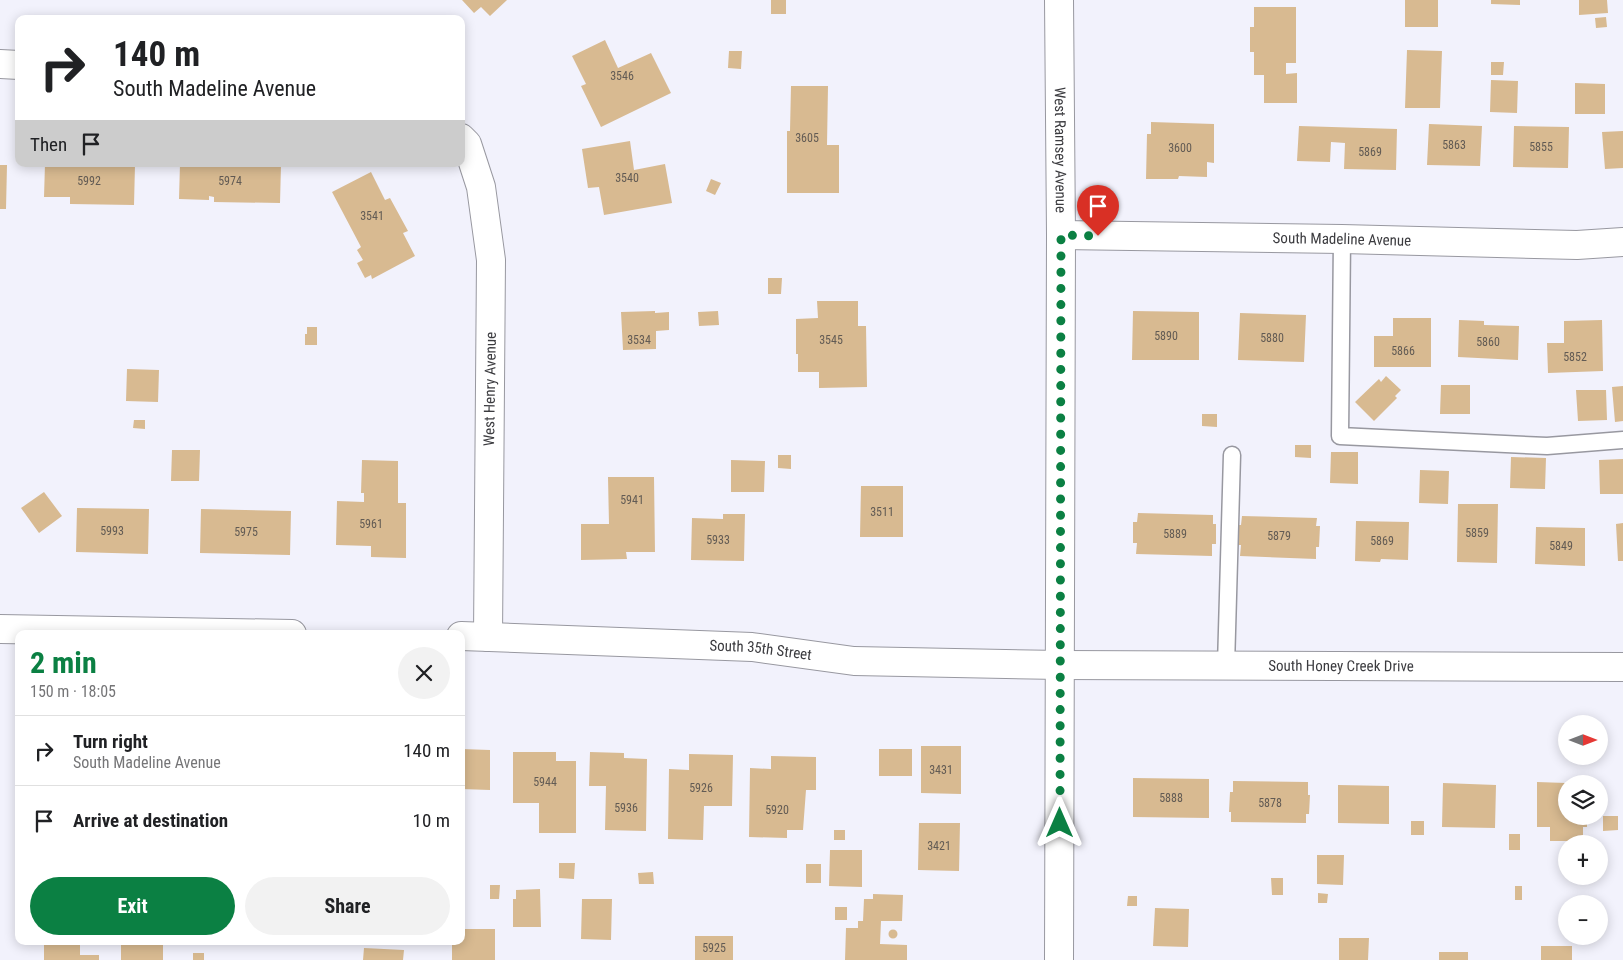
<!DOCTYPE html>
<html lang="en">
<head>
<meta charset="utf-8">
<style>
  :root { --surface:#fff; --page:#f2f2f2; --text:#202124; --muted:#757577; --line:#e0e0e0; --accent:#0b8043 }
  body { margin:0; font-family:"Roboto Condensed",sans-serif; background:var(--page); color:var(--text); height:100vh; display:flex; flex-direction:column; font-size:19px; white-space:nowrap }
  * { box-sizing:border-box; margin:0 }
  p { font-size:16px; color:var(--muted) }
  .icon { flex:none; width:28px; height:28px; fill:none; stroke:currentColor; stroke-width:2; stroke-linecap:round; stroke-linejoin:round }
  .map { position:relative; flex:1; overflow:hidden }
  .details { position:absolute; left:15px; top:630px; width:450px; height:315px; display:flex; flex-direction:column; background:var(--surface); border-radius:10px; box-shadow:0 2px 12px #0003 }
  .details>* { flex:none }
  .top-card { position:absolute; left:15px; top:15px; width:450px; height:152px; border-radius:10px; box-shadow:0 2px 12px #0003; background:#fff; color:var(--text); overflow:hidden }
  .needle { width:32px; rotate:90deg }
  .buttons { position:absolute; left:1558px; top:715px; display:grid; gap:10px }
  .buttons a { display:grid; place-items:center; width:50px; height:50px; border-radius:50%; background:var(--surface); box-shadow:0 2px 12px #0003; font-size:25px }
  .pin { position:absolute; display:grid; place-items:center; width:42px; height:42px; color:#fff; margin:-51px -21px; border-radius:50% 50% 50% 0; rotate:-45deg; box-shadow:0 0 5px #0007 }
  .pin .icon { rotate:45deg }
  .me { position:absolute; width:55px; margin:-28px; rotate:0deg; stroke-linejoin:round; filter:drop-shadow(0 0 4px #0008) }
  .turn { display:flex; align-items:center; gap:18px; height:105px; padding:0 15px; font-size:22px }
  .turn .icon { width:65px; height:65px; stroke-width:2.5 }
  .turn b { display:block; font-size:35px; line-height:42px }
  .then { display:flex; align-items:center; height:48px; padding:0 15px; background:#0003; gap:10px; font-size:19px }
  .round { display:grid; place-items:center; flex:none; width:52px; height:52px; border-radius:26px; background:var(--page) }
  .summary { display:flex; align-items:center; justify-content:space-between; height:85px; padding:0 15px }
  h1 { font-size:30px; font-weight:700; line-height:38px; color:var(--accent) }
  .action { display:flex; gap:10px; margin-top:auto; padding:10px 15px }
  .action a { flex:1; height:58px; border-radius:30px; background:var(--accent); color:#fff; font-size:20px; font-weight:700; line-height:58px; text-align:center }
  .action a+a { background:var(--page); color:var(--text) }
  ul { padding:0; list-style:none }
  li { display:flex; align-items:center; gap:15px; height:70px; padding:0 15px; border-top:1px solid var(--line) }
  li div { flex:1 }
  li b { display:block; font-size:19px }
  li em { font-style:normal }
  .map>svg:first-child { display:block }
</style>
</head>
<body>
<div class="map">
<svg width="1623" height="960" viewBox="0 0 1623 960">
  <rect width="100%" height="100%" fill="#f2f2fc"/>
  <path fill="#d8ba91" d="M462 0H507L490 16 481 7 474 13Z
    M771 0H786V14H771Z
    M1405 0H1438V27H1405Z
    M1491 0H1520V5L1491 4Z
    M1579 0H1607L1608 13 1579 15Z
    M1254 7H1296V63H1286V74L1297 73V103H1264V75H1254V52H1250V27H1254Z
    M1606 17 1607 27 1596 28 1595 18Z
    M605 40 618 68 651 53 671 93 601 127 581 86 586 84 572 56Z
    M1407 50 1442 51 1440 108H1405Z
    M729 51H742L741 69 728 68Z
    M1491 62H1504L1503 75H1491Z
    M1491 80 1518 81 1517 113 1490 112Z
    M1575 83 1605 84V114H1575Z
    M791 86H828L827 145H839V193H787V131H790Z
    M1151 122 1214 124V163L1207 162V177L1179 176 1178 179H1146L1147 134H1151Z
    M1429 124 1482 126 1480 166 1427 165Z
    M1299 126 1397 129 1396 170 1344 169 1345 143 1331 142 1330 162 1297 161Z
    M1514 126 1569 127 1568 168 1513 167Z
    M1623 131V168L1605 169 1602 132Z
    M630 141 634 170 665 164 672 203 604 215 599 187 588 188 582 149Z
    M45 164 135 165 134 205 70 204V197H44Z
    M180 164 281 165 280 203 214 202V197L209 196V200L179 199Z
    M0 165H7L6 209H0Z
    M371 172 385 200 390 198 408 231 403 233 415 256 372 279 371 275 365 278 357 263 363 260 357 250 361 247 332 192Z
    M711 179 721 183 715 195 706 191Z
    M768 278H782L781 294H768Z
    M817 301H858V326H866L867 387 819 388V372H798V354H796V319L818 318Z
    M655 311V313L669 312V330L656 331V349L623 350 621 312Z
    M718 311 719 325 699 326 698 312Z
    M1133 311 1199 312V360H1132Z
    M1240 313 1306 315 1304 362 1238 360Z
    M1393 318H1431V367H1374V336H1393Z
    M1459 320 1484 321V325L1519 326 1518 360 1458 357Z
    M1602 320 1603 371 1548 373 1547 343H1564V321Z
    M307 327H317V345H305V334H307Z
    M127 369 159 370 158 402 126 401Z
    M1386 376 1401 390 1395 396 1397 398 1374 421 1355 402 1379 379 1381 382Z
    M1441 385H1470V414H1440Z
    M1623 386V421L1615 422 1612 387Z
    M1576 390H1606L1607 420 1578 421Z
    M1202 414H1217V427L1202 426Z
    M134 420H145V429L133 428Z
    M1295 445H1311V458L1295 457Z
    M172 450H200L199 481H171Z
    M1331 452H1358V484L1330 483Z
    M778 455H791V469L778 468Z
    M1511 457 1546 458 1545 489 1510 488Z
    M1623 459V494H1600L1599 460Z
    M362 460 398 461V503H406V558L371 557V546L336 545 337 501 364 502V493H361Z
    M731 460 765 461 764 492H731Z
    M1420 470 1449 471 1448 504 1419 503Z
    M608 477H654L655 552H626L627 559 581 560V524H609Z
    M861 486H903V537H860Z
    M44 492 62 516 39 533 21 508Z
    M1458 504H1498L1497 563 1457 562Z
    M77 508 149 509 148 554 76 552Z
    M201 509 291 511 290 555 200 553Z
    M1138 513 1213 515V524H1216V544H1212V556L1136 554 1137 543H1133V522H1137Z
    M723 514H745L744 561 691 560 692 518 723 519Z
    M1242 516 1317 518 1316 526H1320L1319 547H1316V559L1240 556 1241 545H1238V525H1241Z
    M1356 521 1409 522 1408 560 1381 559 1380 562 1355 561Z
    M1623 523V561H1618L1616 524Z
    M1536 527 1585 528V566L1535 564Z
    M921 746H961V794L921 793Z
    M461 749 490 750V790L461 789Z
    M879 749H912V776H879Z
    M513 752H556V761H576V833H539V803H513Z
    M590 752 624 753V758L647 759 646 831 605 830 606 786H589Z
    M689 754 733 755 732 806H704L703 840 668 839 669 769 689 770Z
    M771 756 816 757V790H806L803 830H787V838L749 837 750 768 771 769Z
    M1133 778 1209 779V818L1133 817Z
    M1233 781 1308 782V795H1310L1309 814H1306V823L1231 822V812H1229L1230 792H1233Z
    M1537 782 1566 783V816H1587V827H1583V841H1550V827H1537Z
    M1443 783 1496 785 1495 828 1442 827Z
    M1338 785 1389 786V824L1338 823Z
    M1603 816H1618V830L1603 831Z
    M1411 821H1424V835H1411Z
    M919 823H960L959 871 918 870Z
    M834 830H845V840H834Z
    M1509 834H1520V850H1509Z
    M830 850H862V887L829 886Z
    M1317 855H1344L1343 885 1317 884Z
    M559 863H575L574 879 559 878Z
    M806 864H821V883H806Z
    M653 872 654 884H639L638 873Z
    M1271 878H1283V895H1272Z
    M490 885H500L499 899H490Z
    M1515 886H1522V900H1515Z
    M540 889 541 927H513V899H516V890Z
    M1318 893 1328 894 1327 903H1318Z
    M873 894 903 895 902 921H881L880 944 907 945V960H845L846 928H858V921H863L864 899H873Z
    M1128 896H1137V906H1127Z
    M582 899H612L611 940 581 939Z
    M835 907H847V920H835Z
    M1155 908 1189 909 1188 947 1153 946Z
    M461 929H495V960H452V941H461Z
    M888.5 934a4.5 4.5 0 1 1 9 0a4.5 4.5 0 1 1-9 0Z
    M695 936H733V960H695Z
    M1339 938H1369L1368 960H1339Z
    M121 941H163V960H121Z
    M44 944H80V955H99V960H44Z
    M1541 946H1572V960H1541Z
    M364 948 404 950 403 960H363Z
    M1439 952H1468V960H1439Z
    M193 953H204V960H193Z"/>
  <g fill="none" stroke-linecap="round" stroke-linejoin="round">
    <defs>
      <path id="lane" d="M1342 239 1340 436 1547 446 1623 440
        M1226 666 1232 455"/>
      <g id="street">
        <path d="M0 64 19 65"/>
        <path d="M461 138 467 144 481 187 491 260 488 637"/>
        <path id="s1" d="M1061 235 1342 239 1577 245 1623 242"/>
        <path id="s2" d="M1060 665 1623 667"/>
      </g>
      <g id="secondary">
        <path id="s3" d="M1059 0 1061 235 1059 960"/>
        <path d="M0 629 292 634"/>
        <path id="s4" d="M461 636 752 647 854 661 1060 665"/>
      </g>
    </defs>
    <use href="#lane" stroke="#9898a0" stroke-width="19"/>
    <use href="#street" stroke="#9898a0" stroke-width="30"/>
    <use href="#secondary" stroke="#9898a0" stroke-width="30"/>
    <use href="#lane" stroke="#fff" stroke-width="16"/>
    <use href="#street" stroke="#fff" stroke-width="28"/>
    <use href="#secondary" stroke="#fff" stroke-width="28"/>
  </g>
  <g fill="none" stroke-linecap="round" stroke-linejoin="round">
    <path stroke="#0b8043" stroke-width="9" stroke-dasharray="0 16.2" d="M1060 823 1061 235 1098 236"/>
  </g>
  <g text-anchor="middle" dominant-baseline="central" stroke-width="4" stroke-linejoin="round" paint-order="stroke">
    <g font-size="12" fill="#625b54">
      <text x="622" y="76">3546</text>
      <text x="807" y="138">3605</text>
      <text x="1454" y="145">5863</text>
      <text x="1541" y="147">5855</text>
      <text x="1180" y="148">3600</text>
      <text x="1370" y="152">5869</text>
      <text x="627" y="178">3540</text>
      <text x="89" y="181">5992</text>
      <text x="230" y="181">5974</text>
      <text x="372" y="216">3541</text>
      <text x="1166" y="336">5890</text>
      <text x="1272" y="338">5880</text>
      <text x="639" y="340">3534</text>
      <text x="831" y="340">3545</text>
      <text x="1488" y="342">5860</text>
      <text x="1403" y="351">5866</text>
      <text x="1575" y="357">5852</text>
      <text x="632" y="500">5941</text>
      <text x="882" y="512">3511</text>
      <text x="371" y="524">5961</text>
      <text x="112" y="531">5993</text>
      <text x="246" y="532">5975</text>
      <text x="1477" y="533">5859</text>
      <text x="1175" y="534">5889</text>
      <text x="1279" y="536">5879</text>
      <text x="718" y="540">5933</text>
      <text x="1382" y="541">5869</text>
      <text x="1561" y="546">5849</text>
      <text x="941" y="770">3431</text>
      <text x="545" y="782">5944</text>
      <text x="701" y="788">5926</text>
      <text x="1171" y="798">5888</text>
      <text x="1270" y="803">5878</text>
      <text x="626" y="808">5936</text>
      <text x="777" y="810">5920</text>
      <text x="939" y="846">3421</text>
      <text x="714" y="948">5925</text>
    </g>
    <g font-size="15" fill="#3b3b3f" stroke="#fff">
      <text stroke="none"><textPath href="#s3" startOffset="150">West Ramsey Avenue</textPath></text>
      <text stroke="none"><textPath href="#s1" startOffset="281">South Madeline Avenue</textPath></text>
      <text transform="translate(490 389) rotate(-89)">West Henry Avenue</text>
      <text stroke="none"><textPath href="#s4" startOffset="300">South 35th Street</textPath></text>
      <text stroke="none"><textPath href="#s2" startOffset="281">South Honey Creek Drive</textPath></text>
    </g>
  </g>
</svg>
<div class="buttons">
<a><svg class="needle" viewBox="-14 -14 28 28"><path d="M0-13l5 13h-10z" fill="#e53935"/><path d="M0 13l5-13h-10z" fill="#757577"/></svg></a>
<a><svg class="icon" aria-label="layers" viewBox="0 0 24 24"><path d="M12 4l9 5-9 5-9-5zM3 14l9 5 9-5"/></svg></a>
<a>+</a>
<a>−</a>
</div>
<div class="pin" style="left:1098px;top:236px;background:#d93025"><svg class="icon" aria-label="arrive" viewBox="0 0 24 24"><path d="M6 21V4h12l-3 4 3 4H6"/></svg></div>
<svg class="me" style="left:1060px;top:823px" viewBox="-20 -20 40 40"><path d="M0-17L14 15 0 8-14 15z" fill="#0b8043" stroke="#fff" stroke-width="4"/></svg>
<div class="top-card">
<div class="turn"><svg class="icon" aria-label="right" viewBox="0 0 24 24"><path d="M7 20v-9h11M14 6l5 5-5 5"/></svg><div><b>140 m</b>South Madeline Avenue</div></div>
<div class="then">Then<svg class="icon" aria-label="arrive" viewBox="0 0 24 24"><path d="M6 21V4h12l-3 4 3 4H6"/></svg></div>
</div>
<section class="details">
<div class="summary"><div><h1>2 min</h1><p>150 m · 18:05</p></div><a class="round"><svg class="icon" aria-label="close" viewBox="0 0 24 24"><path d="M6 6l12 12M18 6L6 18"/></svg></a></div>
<ul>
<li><svg class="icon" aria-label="right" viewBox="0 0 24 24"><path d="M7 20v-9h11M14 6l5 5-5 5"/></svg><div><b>Turn right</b><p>South Madeline Avenue</p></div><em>140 m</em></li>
<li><svg class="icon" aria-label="arrive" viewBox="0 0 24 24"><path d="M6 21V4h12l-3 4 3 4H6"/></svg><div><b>Arrive at destination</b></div><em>10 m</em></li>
</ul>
<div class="action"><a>Exit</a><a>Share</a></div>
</section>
</div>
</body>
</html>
